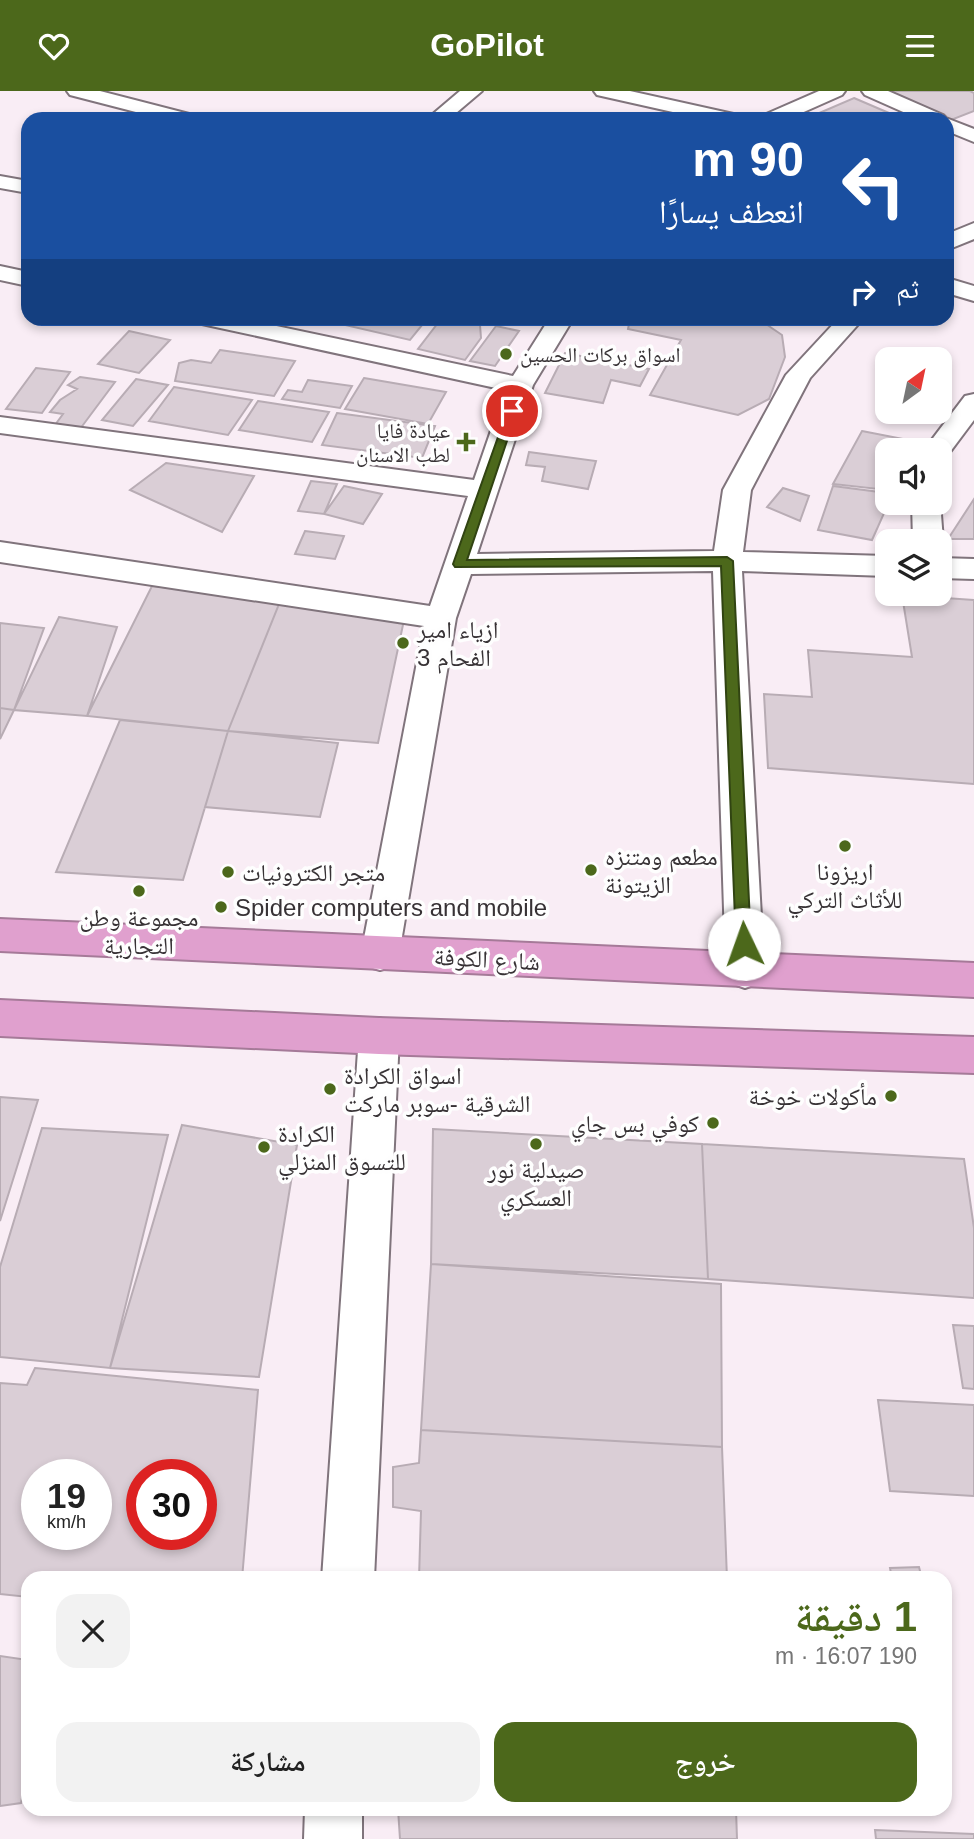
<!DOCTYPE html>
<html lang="ar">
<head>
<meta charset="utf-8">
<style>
  :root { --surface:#fff; --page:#f2f2f2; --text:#222; --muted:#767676; --accent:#4c681b }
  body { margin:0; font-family:Arial,"Noto Naskh Arabic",sans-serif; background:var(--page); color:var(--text); direction:rtl; height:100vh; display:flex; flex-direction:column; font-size:26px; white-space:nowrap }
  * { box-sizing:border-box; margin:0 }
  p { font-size:23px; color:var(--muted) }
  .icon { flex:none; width:38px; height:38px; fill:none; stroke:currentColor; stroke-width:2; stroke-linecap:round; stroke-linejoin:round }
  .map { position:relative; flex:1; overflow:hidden; direction:ltr }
  .drawer { position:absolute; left:21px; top:1480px; width:931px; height:245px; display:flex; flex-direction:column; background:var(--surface); border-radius:21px; box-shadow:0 4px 10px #0003; direction:rtl }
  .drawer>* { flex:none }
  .banner { position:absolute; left:21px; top:21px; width:933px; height:214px; border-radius:21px; box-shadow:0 4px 10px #0003; direction:rtl; background:#1a4fa0; color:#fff; overflow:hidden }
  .needle { width:46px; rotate:33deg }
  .fabs { position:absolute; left:875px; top:256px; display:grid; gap:14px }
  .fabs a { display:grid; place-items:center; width:77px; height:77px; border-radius:14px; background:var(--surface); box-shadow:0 4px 10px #0003; font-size:35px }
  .speed { position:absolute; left:21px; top:1368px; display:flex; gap:14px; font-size:35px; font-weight:700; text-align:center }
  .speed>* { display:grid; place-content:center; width:91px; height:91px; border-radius:50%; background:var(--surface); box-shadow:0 4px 10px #0003; line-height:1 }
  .speed small { font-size:18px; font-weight:400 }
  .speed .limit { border:10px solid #d22; background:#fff; color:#111 }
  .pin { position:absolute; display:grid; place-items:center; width:60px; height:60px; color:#fff; margin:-30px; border:4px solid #fff; border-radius:50%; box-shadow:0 2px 7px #0007 }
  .me { position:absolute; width:77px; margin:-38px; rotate:357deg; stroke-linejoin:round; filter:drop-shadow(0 0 5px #0008) }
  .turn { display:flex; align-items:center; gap:24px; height:147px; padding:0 35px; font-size:32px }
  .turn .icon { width:91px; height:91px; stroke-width:2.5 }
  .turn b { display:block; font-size:49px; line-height:60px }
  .then { display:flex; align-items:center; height:66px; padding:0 35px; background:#0003; gap:14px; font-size:26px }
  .round { display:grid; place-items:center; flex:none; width:74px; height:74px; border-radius:21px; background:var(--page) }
  .overview { display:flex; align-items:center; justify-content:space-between; height:119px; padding:0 35px }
  h1 { font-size:42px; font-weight:600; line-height:52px; color:var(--accent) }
  .action { display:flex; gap:14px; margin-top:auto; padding:14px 35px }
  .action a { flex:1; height:80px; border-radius:21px; background:var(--accent); color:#fff; font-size:28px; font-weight:600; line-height:80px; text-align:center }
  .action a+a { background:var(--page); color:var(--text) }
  header { display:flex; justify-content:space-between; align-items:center; height:91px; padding:0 35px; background:var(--accent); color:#fff; font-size:32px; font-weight:600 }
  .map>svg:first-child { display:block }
</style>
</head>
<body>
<header><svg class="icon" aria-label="menu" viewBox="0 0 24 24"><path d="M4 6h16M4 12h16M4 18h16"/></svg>GoPilot<svg class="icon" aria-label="heart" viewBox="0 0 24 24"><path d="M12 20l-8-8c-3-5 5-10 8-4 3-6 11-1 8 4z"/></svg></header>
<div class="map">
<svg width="974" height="1748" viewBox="0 0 974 1748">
  <rect width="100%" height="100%" fill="#f9edf5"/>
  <path fill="#daced6" stroke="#b8acb4" stroke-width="2" fill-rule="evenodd" d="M883 0H970L974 2V20L951 29Z
    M854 7 903 28 810 26Z
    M351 228H427L410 249 345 234Z
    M441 228 480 234 481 247 465 269 418 258Z
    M630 228 760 229 782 244 785 266 769 308 738 324 650 304 681 249 628 238Z
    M496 235 519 240 495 275 470 270Z
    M129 240 170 249 139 282 98 273Z
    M220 259 295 270 274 305 175 290 179 272 191 269 211 272Z
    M565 262 649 278 640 295 611 289 603 312 545 302Z
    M36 277 70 281 42 322 6 318Z
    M80 286 115 291 80 338 55 334 63 323 50 321 60 309 77 298 68 294Z
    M364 287 446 301 428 333 345 318Z
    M136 288 168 294 133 335 102 329Z
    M308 289 352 295 340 317 282 308 288 299 302 301Z
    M174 296 252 309 228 344 149 330Z
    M258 310 329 321 312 351 239 339Z
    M337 322 435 335 422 367 322 354Z
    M862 340 908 349 904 359H887V399L833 393Z
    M529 361 596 370 588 398 542 390 545 376 526 374Z
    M166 372 254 385 222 441 130 399Z
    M311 390 337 393 324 423 298 420Z
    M344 395 382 403 363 433 324 423Z
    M833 395 887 402 889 411 872 449 818 439Z
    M783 397 809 405 800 430 767 416Z
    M974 408V448H948Z
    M305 440 344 445 335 468 295 463Z
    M152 495 281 508 228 640 87 625Z
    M902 504 974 509V693L768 677 764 603 812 606 808 559 912 566Z
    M281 508 404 529 378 652 228 640Z
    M59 526 117 536 87 625 14 619Z
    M0 532 44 537 14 619 0 617Z
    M0 617 14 619 0 648Z
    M120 629 228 640 183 789 56 781Z
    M228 640 338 652 320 726 205 716Z
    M0 1006 38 1009 0 1130Z
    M182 1034 297 1054 259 1286 110 1277Z
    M42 1037 168 1044 110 1277 0 1266V1176Z
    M433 1038 702 1053 708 1188 431 1173Z
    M702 1053 964 1068 974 1137V1207L708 1188Z
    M431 1173 721 1193 722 1356 421 1339Z
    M953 1234 974 1235V1298L963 1297Z
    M35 1277 258 1299 242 1488H28V1506L0 1503V1292L27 1294ZM37 1384H96V1444H37ZM142 1384H201V1444H142Z
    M878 1309 974 1314V1405L890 1400Z
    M421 1339 722 1356 727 1488H419L421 1420 393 1416V1376L419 1372Z
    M919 1476 922 1488H892L890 1477Z
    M0 1565 28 1569V1675L21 1712 0 1715Z
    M398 1718H736L737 1748H400Z
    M875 1739 974 1743V1748H876Z"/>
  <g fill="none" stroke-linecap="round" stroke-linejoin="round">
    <defs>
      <path id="minor" d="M67 0H100L193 24 196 28H163L70 4Z
        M460 0H482L449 28H427Z
        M594 0H630L738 24 741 28H704L597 4Z
        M819 0H845L842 4 788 28H761L764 24Z
        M862 0H888L943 24 946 27 974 38V51L947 40V28H919L865 4Z
        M0 85 28 90V102L0 97Z
        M974 132V148L947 159V143Z
        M0 175 28 181V195L0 189Z
        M947 187 974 195V210L947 202Z
        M199 228H243L513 285 549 228H573L533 294 477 463 714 460 723 399 786 284 838 228H863L810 287 751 399 743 461 887 465V485L742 480 764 880 759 892 745 897 731 892 726 880 713 480 471 483 456 527 399 863 394 875 380 879 366 875 361 863 424 535 0 471V451L430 515 468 405 0 342V326L474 389 505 299 211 235 202 233Z
        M974 303V329L947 365 940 367V359H924L965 305Z
        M940 410 943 450 940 454V450H913L912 411Z
        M940 467 974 468V488L940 487Z
        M379 927 393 932 399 945 374 1488H322L359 945 365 932Z
        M305 1718H362V1748H304Z"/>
      <path id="highway" d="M0 828 974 872V906L0 860Z
        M0 909 379 927 974 946V982L379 963 0 945Z"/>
    </defs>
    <use href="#minor" stroke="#80747c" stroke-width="4"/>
    <use href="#highway" stroke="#a57a98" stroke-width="4"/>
    <use href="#minor" fill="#fff" fill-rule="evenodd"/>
    <use href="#highway" fill="#e0a0ce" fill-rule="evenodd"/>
  </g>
  <path fill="#4c681b" stroke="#314412" stroke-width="2" d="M508 318 517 320 467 469 727 466 733 470 751 853 749 857H738L736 853 721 475 455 476 453 473Z"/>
  <g fill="#4c681b" stroke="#fefefe" stroke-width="2.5">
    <circle cx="506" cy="263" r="7"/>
    <path d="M462.5 340.5h7v7h7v7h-7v7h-7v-7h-7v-7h7z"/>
    <circle cx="403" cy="552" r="7"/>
    <circle cx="845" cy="755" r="7"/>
    <circle cx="591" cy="779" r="7"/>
    <circle cx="228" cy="781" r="7"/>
    <circle cx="139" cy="800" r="7"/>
    <circle cx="221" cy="816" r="7"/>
    <circle cx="330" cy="998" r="7"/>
    <circle cx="891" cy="1005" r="7"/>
    <circle cx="713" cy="1032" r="7"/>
    <circle cx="536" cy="1053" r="7"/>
    <circle cx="264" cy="1056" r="7"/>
  </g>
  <g text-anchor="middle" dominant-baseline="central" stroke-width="7" stroke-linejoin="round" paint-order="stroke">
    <g font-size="21" fill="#373235" stroke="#fefefe" text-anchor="start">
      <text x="520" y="263">اسواق بركات الحسين</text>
      <text x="450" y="339" text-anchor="end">عيادة فايا<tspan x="450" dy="24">لطب الاسنان</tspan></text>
    </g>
    <g font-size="24" fill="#373235" stroke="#fefefe" text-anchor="start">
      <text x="417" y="538">ازياء امير<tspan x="417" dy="28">الفحام 3</tspan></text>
      <text x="605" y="765">مطعم ومتنزه<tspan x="605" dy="28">الزيتونة</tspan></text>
      <text x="845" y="780" text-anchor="middle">اريزونا<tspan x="845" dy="28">للأثاث التركي</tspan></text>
      <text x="242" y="781">متجر الكترونيات</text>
      <text x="235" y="816">Spider computers and mobile</text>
      <text x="139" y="826" text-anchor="middle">مجموعة وطن<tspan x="139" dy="28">التجارية</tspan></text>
      <text x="344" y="984">اسواق الكرادة<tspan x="344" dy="28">الشرقية -سوبر ماركت</tspan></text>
      <text x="877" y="1005" text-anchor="end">مأكولات خوخة</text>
      <text x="699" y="1032" text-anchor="end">كوفي بس جاي</text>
      <text x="278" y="1042">الكرادة<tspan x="278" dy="28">للتسوق المنزلي</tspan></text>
      <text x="536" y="1078" text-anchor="middle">صيدلية نور<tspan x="536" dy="28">العسكري</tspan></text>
    </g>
    <g font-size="24" fill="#373235" stroke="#fefefe">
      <text transform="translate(487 868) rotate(3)">شارع الكوفة</text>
    </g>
  </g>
</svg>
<div class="fabs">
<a><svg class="needle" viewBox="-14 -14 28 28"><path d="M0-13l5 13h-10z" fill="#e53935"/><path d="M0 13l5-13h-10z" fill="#767676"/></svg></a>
<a><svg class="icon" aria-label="sound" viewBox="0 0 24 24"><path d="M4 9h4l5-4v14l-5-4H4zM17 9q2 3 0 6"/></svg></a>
<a><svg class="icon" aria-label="layers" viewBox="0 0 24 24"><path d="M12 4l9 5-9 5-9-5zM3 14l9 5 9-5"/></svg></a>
</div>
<div class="speed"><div>19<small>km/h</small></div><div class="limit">30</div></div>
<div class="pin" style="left:512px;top:320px;background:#d93025"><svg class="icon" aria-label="arrive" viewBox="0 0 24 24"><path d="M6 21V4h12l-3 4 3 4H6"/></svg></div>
<svg class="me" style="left:744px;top:853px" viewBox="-20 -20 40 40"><circle r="19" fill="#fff"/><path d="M0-13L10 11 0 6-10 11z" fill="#4c681b"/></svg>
<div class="banner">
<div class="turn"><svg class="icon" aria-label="left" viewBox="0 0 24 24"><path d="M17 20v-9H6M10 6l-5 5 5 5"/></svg><div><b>90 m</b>انعطف يسارًا</div></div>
<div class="then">ثم<svg class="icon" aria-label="right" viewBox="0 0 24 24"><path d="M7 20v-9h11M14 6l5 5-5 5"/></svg></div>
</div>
<section class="drawer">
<div class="overview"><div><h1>1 دقيقة</h1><p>190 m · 16:07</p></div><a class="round"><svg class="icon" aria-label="close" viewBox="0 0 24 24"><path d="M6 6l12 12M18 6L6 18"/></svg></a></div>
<div class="action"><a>خروج</a><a>مشاركة</a></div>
</section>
</div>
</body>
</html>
